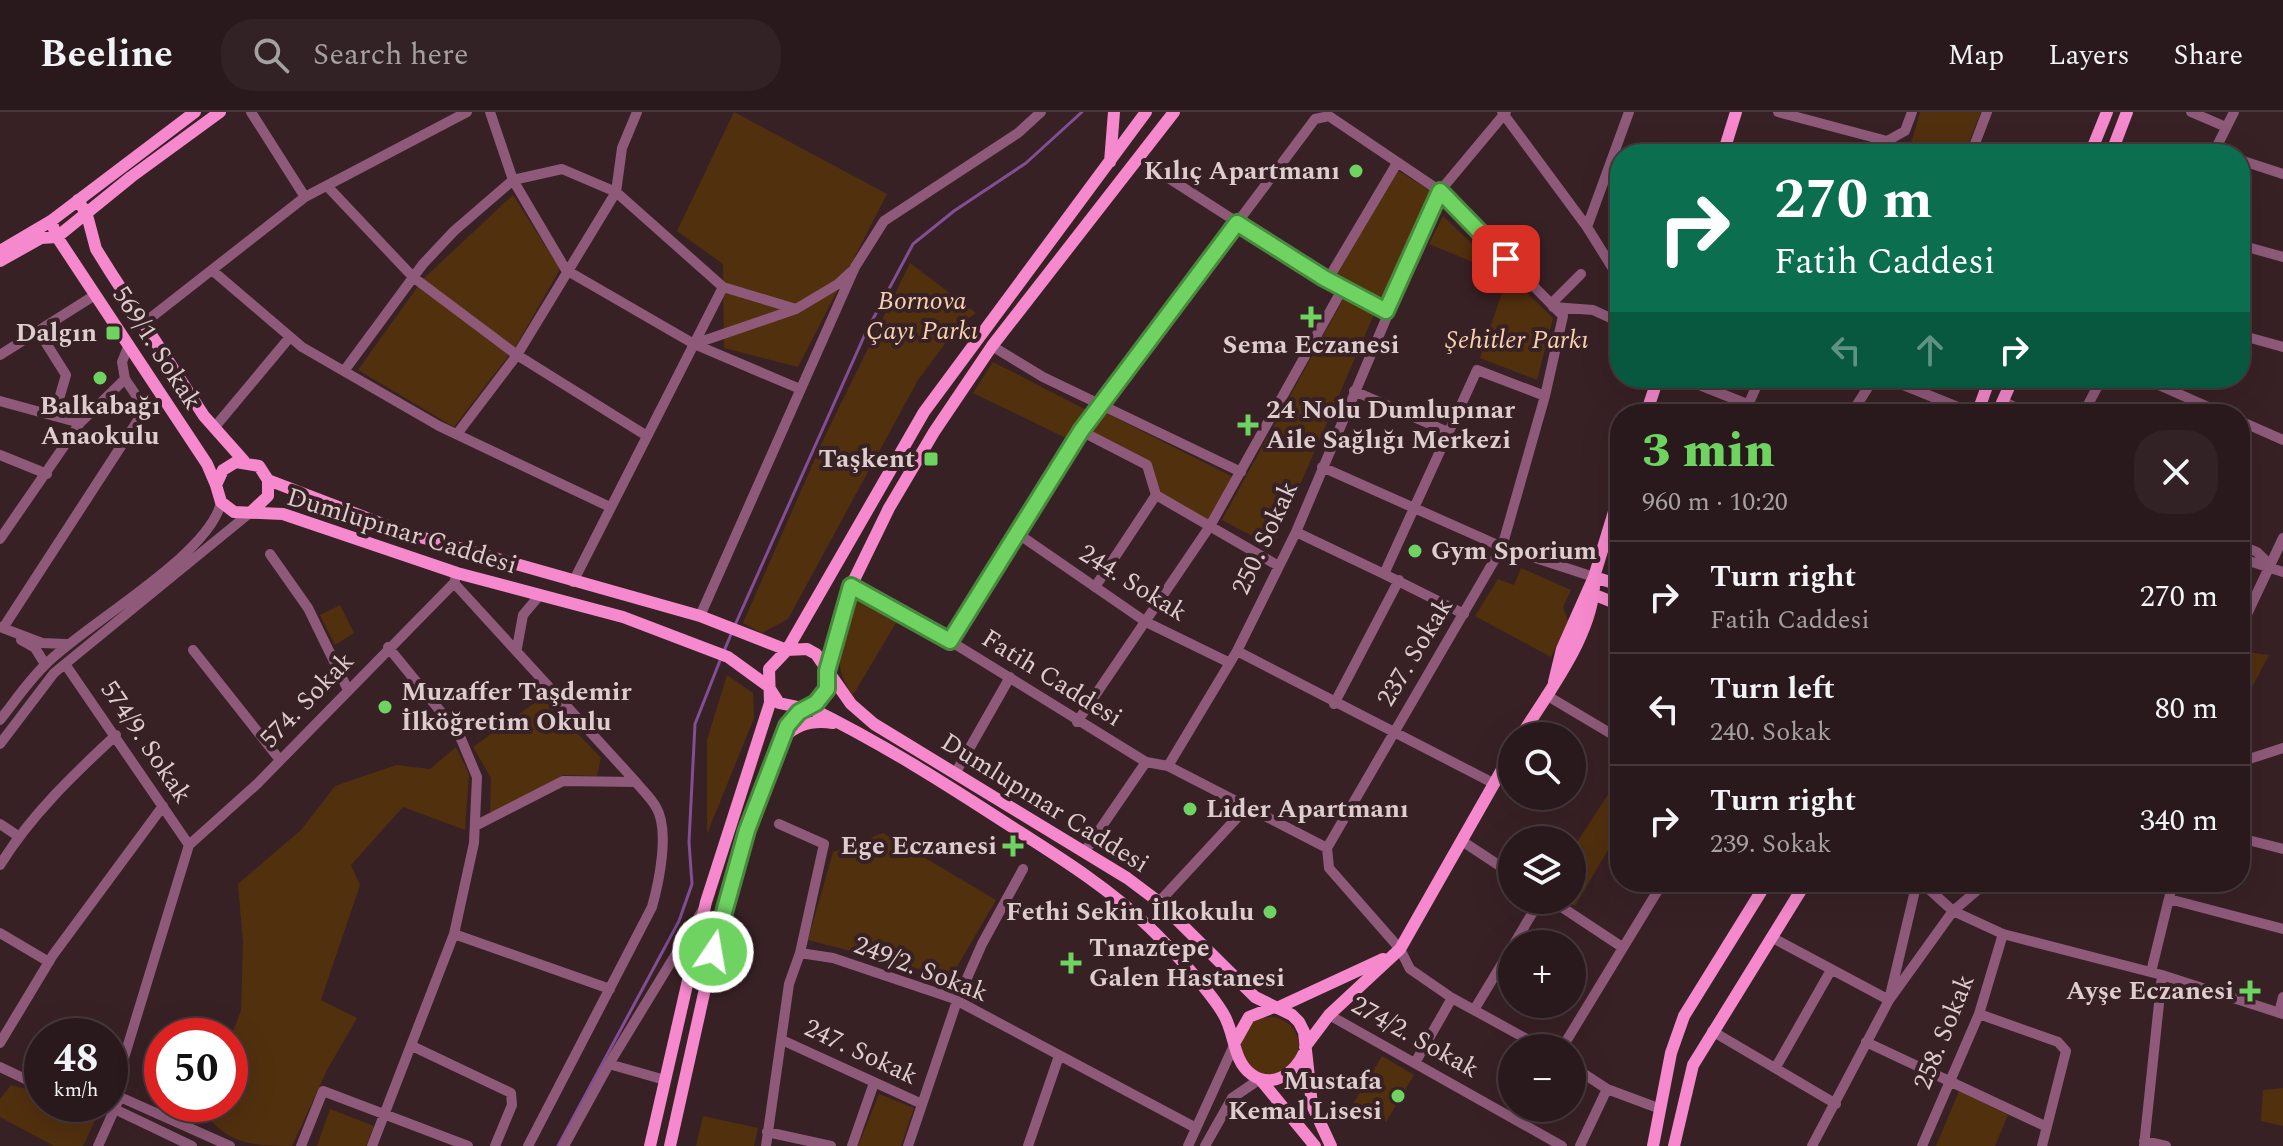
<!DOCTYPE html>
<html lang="en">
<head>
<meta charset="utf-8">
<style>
  :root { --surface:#2a191c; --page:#322225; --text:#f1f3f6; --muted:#a5a0a3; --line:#46383b; --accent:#6ed360 }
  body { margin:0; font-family:Spectral,serif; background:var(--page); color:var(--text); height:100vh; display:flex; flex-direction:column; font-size:30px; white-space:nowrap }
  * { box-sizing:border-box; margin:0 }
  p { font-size:26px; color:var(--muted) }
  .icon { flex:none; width:44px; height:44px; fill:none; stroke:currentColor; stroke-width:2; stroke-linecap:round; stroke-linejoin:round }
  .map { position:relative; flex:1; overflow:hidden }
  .drawer { position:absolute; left:1610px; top:292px; width:640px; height:488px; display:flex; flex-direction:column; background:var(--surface); border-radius:32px; box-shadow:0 8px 32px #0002,0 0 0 2px var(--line) }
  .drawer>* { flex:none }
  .hud { position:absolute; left:1610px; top:32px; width:640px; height:244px; border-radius:32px; box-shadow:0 8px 32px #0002,0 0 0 2px var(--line); background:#0b6e4f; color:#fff; overflow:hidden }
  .fabs { position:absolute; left:1498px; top:610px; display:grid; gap:16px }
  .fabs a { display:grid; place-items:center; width:88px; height:88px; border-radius:50%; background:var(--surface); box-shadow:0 8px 32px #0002,0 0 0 2px var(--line); font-size:40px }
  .speed { position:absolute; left:24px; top:906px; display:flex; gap:16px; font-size:40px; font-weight:700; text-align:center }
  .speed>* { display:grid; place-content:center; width:104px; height:104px; border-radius:50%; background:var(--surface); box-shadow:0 8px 32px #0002,0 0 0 2px var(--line); line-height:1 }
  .speed small { font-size:20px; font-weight:400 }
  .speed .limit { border:12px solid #d22; background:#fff; color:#111 }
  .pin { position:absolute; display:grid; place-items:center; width:68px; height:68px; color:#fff; margin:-34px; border-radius:16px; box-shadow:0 4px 12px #0006 }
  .me { position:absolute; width:88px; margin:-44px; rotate:12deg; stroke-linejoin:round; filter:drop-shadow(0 0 6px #0008) }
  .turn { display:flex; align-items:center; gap:28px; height:168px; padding:0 32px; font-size:36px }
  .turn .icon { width:104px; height:104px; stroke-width:2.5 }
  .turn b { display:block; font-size:56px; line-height:68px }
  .lanes { display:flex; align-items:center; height:76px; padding:0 32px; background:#0003; justify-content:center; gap:40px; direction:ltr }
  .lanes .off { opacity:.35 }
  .round { display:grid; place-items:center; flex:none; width:84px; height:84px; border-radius:32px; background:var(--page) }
  .summary { display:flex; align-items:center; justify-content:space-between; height:136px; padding:0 32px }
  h1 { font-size:48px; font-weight:800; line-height:60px; color:var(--accent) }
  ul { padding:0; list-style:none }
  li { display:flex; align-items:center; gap:24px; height:112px; padding:0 32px; border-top:2px solid var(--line) }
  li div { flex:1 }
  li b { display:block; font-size:30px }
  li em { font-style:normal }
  header { display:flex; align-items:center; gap:48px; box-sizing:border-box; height:112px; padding:0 40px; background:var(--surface); border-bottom:2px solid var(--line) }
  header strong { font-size:38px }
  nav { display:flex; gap:44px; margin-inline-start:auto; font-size:28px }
  .search { width:560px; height:72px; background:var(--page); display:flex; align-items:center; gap:20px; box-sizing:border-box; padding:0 28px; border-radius:32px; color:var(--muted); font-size:30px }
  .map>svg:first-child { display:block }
</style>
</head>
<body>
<header>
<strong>Beeline</strong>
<div class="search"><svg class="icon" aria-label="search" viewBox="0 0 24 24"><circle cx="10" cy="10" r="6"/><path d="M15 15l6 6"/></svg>Search here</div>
<nav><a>Map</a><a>Layers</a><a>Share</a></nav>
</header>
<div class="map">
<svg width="2283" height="1034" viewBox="0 0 2283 1034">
  <rect width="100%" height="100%" fill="#382125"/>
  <path fill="#51300e" d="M734 0 887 82 798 255 724 236 723 152 677 119Z
    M1920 0H1981L1964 42H1898L1912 28Z
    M1397 58 1432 80 1383 192 1334 166Z
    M513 83 560 157 516 234 454 315 358 258 423 167Z
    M1443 104 1493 152 1486 168 1475 164 1480 153 1429 132Z
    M910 151 976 201 959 213 918 268 788 507 762 521 743 511 825 324Z
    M1508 163 1553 206 1537 268 1480 246Z
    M1345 184 1375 200 1273 435 1222 408Z
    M993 250 1094 302 1074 330 973 281Z
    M1102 299 1237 367 1210 414 1156 383 1146 353 1087 322Z
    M1521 456 1571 478 1563 495 1568 509 1551 545 1475 504 1498 467 1514 473Z
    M859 484 899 506 853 583C826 547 845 522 859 484Z
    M340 493 354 521 335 533 320 503Z
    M2240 539 2269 543 2240 598Z
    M727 563 753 581 754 606 707 722V628Z
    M543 585 601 646 597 664 564 663 490 702 491 666 473 635Z
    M456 635 469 662 465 718 403 695 351 753 360 773 321 888 357 906 327 958 292 1034C251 1034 226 1032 201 996L202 992H230V926L241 899 243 831 238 772 301 718 335 674 396 653 430 657Z
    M1620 664V718L1575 794 1567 788H1572V738Z
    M883 721 996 788 951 865 808 828 833 740Z
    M1241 934a29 29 0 1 1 58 0a29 29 0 1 1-58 0Z
    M1382 944 1414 963 1386 1010 1353 992Z
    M11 973 42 981V992H85L101 996 83 1034H54L0 1005V987Z
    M2283 976V1014L2261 1009 2263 978Z
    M1959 979 2008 1003 1995 1034H1936Z
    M879 982 914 996 901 1034H858Z
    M330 997 374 1014 366 1034H317Z
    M703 1004 758 1016 754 1034H696Z"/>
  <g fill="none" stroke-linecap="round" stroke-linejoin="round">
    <path stroke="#824e94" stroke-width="3" d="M735 513 866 220 913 132 954 99 1026 51 1082 0
      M724 539 732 520
      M558 1034 679 809 692 772 689 730 695 612 721 546"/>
    <path stroke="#8f5a7a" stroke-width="10" d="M251 0 305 85
      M490 0 513 68 566 158 694 232 800 277
      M1502 0 1587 115 1620 168
      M1778 0 1887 29
      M2191 0 2226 15
      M1882 42 1887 29 1905 19 1912 0
      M1971 42 1987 0
      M2213 42 2234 0
      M2240 48 2283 62
      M1156 58 1324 166 1386 199
      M327 74 413 165 517 243 647 324
      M1587 115 1629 0
      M2240 133 2283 145
      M213 159 302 235 439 314 610 395
      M1327 169 1397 51
      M723 175 796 197
      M1551 192 1581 162
      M1553 195 1593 198 1617 209
      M144 211 305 85 467 0
      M39 220 66 263 54 304
      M2240 223 2283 235
      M697 231 796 197 838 172 851 160
      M992 234 1043 265 1241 360
      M0 243 95 183
      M344 259 423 152 454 119 513 68 562 57 616 80 517 243 457 322
      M1682 266 1772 302
      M1886 266 1975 302
      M2143 266 2224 302
      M1354 279 1448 320
      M0 289 80 311
      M2002 289 2030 302
      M1749 291 1760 266
      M1851 302 1874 266
      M2083 302 2102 266
      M2240 309 2283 328
      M214 316 290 225
      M1081 319 1147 353 1156 383 1277 453
      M0 343 47 362
      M1322 355 1502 435 1594 465
      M1296 420 1384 462 1477 258 1545 284
      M1017 421 1146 510 1230 551
      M0 427 80 311 125 267 122 250 128 235
      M2240 433 2257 440 2270 453
      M270 442 308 496 348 578
      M2240 446 2283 460
      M457 461 454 471 636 670C642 678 651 686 656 695 670 718 659 770 652 795L528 1034
      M1384 462 1464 502
      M573 470 723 175 616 80 622 36 637 0
      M851 474 950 529 1146 650
      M1095 475 1156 383
      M700 504 855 155 884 109 1018 21 1041 0
      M0 515 42 531 66 532
      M3 516 142 302V292L125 267
      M2240 517 2283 426
      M21 528 35 536 45 552
      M950 529 1081 319 1315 7 1329 4 1440 79 1563 204 1545 284 1502 435 1327 736
      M517 536 523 503 539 484
      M193 538 280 648
      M1237 539 1493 671
      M65 552 189 733
      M1546 583 1620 627
      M1334 592 1399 468
      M0 608C15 589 29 568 47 551 86 512 211 442 221 390
      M1077 610 1210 414 1343 176
      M0 632 54 561 251 400
      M2240 650 2283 636
      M1168 654 1237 539 1296 420 1440 79 1506 0
      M956 660 1010 565
      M0 712 18 724
      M779 712 824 732 800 841
      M475 714 563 669 636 670
      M2240 726 2283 737
      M1462 729 1512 762
      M189 733 257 672 454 471
      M1085 739 1146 650 1168 654 1327 736 1329 756 1400 837 1410 857 1452 886 1543 936
      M0 753C31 703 73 663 116 623
      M1921 770 1953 799 2003 822 2162 863 2283 902
      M2169 787 2283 817
      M1551 788 1622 835
      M1159 790 1247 695
      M0 821 49 850
      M454 822 610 877
      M1771 825 1889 888 1953 799 1987 770
      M1514 832 1540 788
      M2151 860 2173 770
      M1474 898 1512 835
      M2279 901 2283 885
      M1979 902 2058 930 2066 939 2042 1034
      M1329 903 1562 1034
      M1712 919 1836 992
      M782 928 922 992
      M1866 930 2047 1015
      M0 931 53 843 163 694
      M412 934 511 981 512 993 495 1034
      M1562 936 1663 770
      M1416 949 1452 886
      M609 952 665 968
      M1572 954 1607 977
      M0 955 42 975
      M1776 955 1831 858
      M120 985 230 1034
      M104 992 192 1034
      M767 1020 831 1034
      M2144 1029 2166 1034
      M98 1034 120 985 116 972 189 733
      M301 1034 323 979 468 1034
      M372 1034 454 822 474 731 477 665 459 622 388 535
      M564 1034 609 952 702 799
      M766 1034 789 872 800 841 833 846 952 886 1196 1016
      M852 1034 874 971
      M908 1034 957 889 982 832 1023 757
      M1028 1034 1059 944
      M1188 1034 1235 931
      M1205 1034 1232 986 1260 967
      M1580 1034 1607 977 1658 996
      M1812 1034 1889 888 1917 770
      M1922 1034 1979 902 2003 822
      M2144 1034 2162 863"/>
    <path stroke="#f689cd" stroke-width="12" d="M1723 42 1736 0
      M2090 42 2107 0
      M2111 42 2127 0
      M1110 50 1114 0
      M78 88 87 103 96 137 111 161 204 304 244 349
      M51 109 57 125 207 352 216 373
      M0 139 51 109 195 0
      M0 149 41 126 57 125 131 65 220 0
      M1646 302 1658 266
      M1977 302 1990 266
      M1997 302 2013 266
      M268 368 406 421 700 504 787 538 807 537 816 542 851 592 874 612 1127 766 1159 790 1255 885 1292 903 1299 910 1304 920 1312 993 1331 1034
      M251 400 268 384V368L259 354 236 350 223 358 216 373 221 390 234 400 283 402 457 461 623 505 728 545 768 574 779 591 803 596
      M1594 465 1620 473
      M1595 483 1620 493
      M1554 570 1562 537 1594 465 1620 380
      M808 595C880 630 946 672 1012 715 1059 745 1109 776 1149 815 1169 834 1211 880 1224 903 1235 922 1233 949 1251 962 1272 978 1295 961 1304 941
      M1521 624C1548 580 1597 518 1594 465
      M784 625C797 612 815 608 833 611
      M1277 896 1383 847
      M1235 930 1249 905 1274 895
      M1305 935 1329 903 1400 837 1512 640
      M1260 967 1315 1034
      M650 1034 706 790 770 591 769 557 787 538 924 300 1146 0
      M670 1034 725 787 747 718 787 614 799 600 816 591 827 577V559L851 474 889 396 934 320 992 234 1174 0
      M1653 1034 1671 941 1684 904 1767 770
      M1674 1034 1693 953 1806 770"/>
  </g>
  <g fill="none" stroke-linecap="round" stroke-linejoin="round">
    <defs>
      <path id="route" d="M713 840 747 718 787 614 799 600 816 591 827 577V559L851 474 950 529 1081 319 1237 111 1324 166 1386 199 1440 79 1506 147"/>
    </defs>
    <use href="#route" stroke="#48893e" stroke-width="20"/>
    <use href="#route" stroke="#6ed360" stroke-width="14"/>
  </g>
  <g fill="#6ed360" stroke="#382125" stroke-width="3">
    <circle cx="1356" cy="59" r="8"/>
    <path d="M1307 193h8v8h8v8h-8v8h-8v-8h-8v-8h8z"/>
    <rect x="105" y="213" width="16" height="16" rx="4"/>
    <circle cx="100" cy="266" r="8"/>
    <path d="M1244 301h8v8h8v8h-8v8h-8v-8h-8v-8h8z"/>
    <rect x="923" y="339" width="16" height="16" rx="4"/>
    <circle cx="1415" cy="439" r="8"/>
    <circle cx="385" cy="595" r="8"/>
    <circle cx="1190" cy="697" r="8"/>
    <path d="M1009 722h8v8h8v8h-8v8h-8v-8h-8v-8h8z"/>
    <circle cx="1270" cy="800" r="8"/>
    <path d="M1067 839h8v8h8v8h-8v8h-8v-8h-8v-8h8z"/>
    <path d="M2246 867h8v8h8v8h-8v8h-8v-8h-8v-8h8z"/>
    <circle cx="1398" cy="984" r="8"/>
  </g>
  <g text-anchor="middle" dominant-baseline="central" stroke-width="8" stroke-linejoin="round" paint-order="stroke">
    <g font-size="26" font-weight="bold" fill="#ddcdcf" stroke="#382125" text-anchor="end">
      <text x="1340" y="59">Kılıç Apartmanı</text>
      <text x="97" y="221">Dalgın</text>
      <text x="1311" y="233" text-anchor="middle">Sema Eczanesi</text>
      <text x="100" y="294" text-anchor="middle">Balkabağı<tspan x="100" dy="30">Anaokulu</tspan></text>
      <text x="1266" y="298" text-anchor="start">24 Nolu Dumlupınar<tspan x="1266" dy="30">Aile Sağlığı Merkezi</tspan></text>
      <text x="915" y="347">Taşkent</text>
      <text x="1431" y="439" text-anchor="start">Gym Sporium</text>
      <text x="401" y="580" text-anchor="start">Muzaffer Taşdemir<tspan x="401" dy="30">İlköğretim Okulu</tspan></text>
      <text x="1206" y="697" text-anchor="start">Lider Apartmanı</text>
      <text x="997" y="734">Ege Eczanesi</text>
      <text x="1254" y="800">Fethi Sekin İlkokulu</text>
      <text x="1089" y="836" text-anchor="start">Tınaztepe<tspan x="1089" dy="30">Galen Hastanesi</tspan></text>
      <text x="2234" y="879">Ayşe Eczanesi</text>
      <text x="1382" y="969">Mustafa<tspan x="1382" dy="30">Kemal Lisesi</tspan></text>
    </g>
    <g font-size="26" font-style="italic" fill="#f6d1b0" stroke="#382125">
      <text x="922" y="189">Bornova<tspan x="922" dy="30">Çayı Parkı</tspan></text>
      <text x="1517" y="228">Şehitler Parkı</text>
    </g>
    <g font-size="26" fill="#ddcdcf" stroke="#382125">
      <text transform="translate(157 236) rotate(57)">569/1. Sokak</text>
      <text transform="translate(402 419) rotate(17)">Dumlupınar Caddesi</text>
      <text transform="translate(1265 426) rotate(-65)">250. Sokak</text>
      <text transform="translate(1133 471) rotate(32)">244. Sokak</text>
      <text transform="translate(1415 540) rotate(-59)">237. Sokak</text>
      <text transform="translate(1052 566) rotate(32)">Fatih Caddesi</text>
      <text transform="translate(307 588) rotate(-46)">574. Sokak</text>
      <text transform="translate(146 630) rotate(56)">574/9. Sokak</text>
      <text transform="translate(1045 691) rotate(32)">Dumlupınar Caddesi</text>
      <text transform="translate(921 857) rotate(21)">249/2. Sokak</text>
      <text transform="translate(1944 920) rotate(-68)">258. Sokak</text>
      <text transform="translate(1415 925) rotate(29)">274/2. Sokak</text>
      <text transform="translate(861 940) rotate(25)">247. Sokak</text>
    </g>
  </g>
</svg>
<div class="fabs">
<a><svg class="icon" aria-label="search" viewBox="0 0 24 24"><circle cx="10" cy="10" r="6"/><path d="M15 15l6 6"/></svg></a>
<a><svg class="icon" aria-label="layers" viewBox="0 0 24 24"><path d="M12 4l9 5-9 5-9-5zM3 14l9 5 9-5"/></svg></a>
<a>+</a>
<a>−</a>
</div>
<div class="speed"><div>48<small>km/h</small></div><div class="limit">50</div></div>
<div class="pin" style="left:1506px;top:147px;background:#d93025"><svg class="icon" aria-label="arrive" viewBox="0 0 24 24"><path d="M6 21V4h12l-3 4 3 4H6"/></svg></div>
<svg class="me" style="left:713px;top:840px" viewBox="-20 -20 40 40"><circle r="17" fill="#6ed360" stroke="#fff" stroke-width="3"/><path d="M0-11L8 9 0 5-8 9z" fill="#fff"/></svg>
<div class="hud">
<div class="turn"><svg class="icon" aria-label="right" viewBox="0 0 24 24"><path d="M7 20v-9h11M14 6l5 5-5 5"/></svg><div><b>270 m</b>Fatih Caddesi</div></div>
<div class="lanes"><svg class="icon off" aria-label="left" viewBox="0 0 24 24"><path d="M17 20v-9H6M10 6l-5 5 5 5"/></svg><svg class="icon off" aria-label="ahead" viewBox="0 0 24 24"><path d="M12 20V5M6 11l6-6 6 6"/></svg><svg class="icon" aria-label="right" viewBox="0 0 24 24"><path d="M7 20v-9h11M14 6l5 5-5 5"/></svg></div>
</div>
<section class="drawer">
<div class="summary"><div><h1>3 min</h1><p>960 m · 10:20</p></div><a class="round"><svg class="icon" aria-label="close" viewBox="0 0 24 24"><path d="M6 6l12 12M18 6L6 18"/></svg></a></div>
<ul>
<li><svg class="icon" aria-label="right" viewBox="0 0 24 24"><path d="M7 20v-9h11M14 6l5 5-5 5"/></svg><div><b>Turn right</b><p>Fatih Caddesi</p></div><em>270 m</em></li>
<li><svg class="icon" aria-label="left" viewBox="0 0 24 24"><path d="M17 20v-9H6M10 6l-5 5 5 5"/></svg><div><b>Turn left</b><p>240. Sokak</p></div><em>80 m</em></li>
<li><svg class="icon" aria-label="right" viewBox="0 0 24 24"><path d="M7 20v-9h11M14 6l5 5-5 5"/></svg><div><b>Turn right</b><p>239. Sokak</p></div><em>340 m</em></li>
</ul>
</section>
</div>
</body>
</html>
